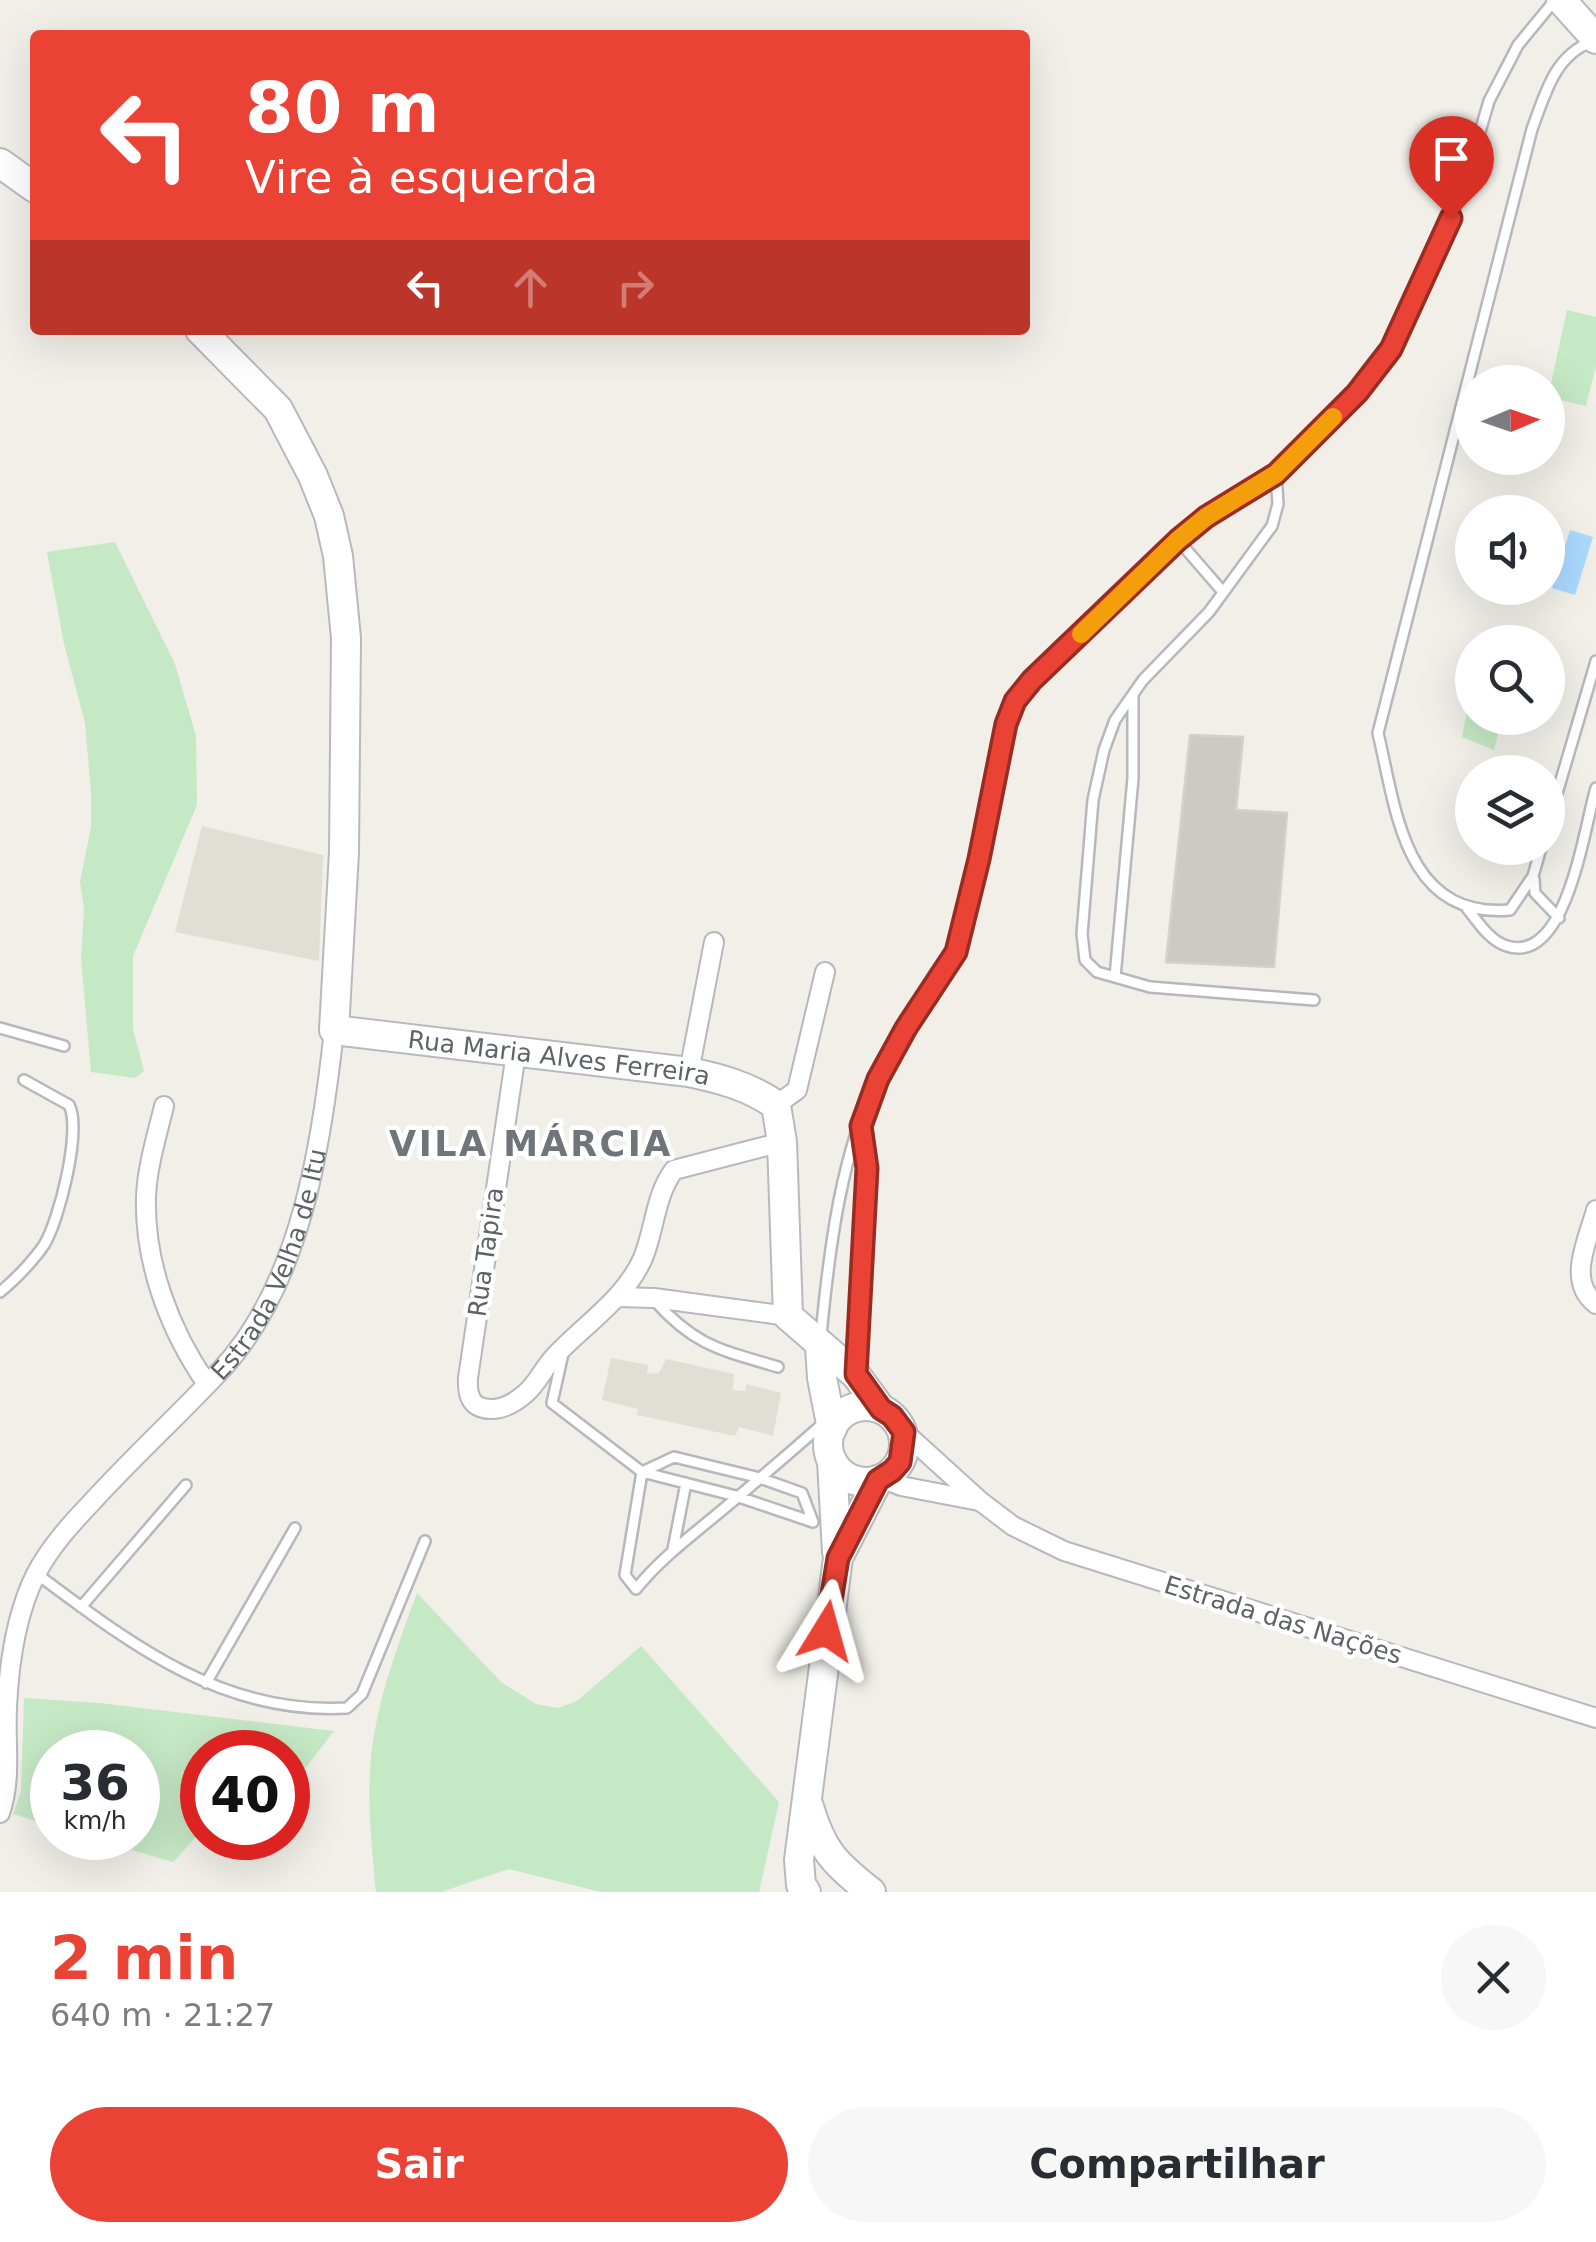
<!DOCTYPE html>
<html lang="pt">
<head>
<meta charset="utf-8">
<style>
  :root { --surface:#fff; --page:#f7f7f7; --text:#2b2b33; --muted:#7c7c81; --accent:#ea4335 }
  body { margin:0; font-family:"DejaVu Sans",sans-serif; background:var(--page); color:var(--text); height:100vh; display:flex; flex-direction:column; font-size:38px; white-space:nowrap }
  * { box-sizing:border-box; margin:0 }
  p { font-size:32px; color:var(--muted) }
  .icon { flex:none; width:55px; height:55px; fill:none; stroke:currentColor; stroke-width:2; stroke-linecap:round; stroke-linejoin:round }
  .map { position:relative; height:1892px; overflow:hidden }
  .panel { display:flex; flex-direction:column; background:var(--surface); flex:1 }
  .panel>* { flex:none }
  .banner { position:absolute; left:30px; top:30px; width:1000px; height:305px; border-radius:10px; box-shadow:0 10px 40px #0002; background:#ea4335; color:#fff; overflow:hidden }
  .needle { width:65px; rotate:88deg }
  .controls { position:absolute; left:1455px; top:365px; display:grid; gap:20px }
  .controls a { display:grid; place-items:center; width:110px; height:110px; border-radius:50%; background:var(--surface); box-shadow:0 10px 40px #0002; font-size:50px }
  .speed { position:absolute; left:30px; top:1730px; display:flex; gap:20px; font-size:50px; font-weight:700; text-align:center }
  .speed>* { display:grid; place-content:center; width:130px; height:130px; border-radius:50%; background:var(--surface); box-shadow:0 10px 40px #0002; line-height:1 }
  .speed small { font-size:25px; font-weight:400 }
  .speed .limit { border:15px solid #d22; background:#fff; color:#111 }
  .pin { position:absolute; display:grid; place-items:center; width:85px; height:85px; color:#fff; margin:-102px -42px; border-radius:50% 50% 50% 0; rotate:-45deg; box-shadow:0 0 10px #0007 }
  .pin .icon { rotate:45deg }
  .me { position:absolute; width:110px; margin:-55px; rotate:8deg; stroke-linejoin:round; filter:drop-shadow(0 0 8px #0008) }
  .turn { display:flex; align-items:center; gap:35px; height:210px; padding:0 50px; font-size:45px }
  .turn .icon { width:130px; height:130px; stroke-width:2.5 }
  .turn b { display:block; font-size:70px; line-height:85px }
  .lanes { display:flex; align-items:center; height:95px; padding:0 50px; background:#0003; justify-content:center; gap:50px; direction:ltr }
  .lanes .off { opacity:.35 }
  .round { display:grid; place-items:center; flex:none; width:105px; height:105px; border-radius:52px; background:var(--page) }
  .head { display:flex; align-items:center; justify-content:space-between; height:170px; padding:0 50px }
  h1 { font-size:60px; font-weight:800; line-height:75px; color:var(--accent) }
  .cta { display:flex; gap:20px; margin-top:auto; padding:20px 50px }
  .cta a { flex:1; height:115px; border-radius:60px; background:var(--accent); color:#fff; font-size:40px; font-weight:800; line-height:115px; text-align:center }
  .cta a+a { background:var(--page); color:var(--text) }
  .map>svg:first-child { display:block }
</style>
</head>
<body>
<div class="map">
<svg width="1596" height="1892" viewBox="0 0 1596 1892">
  <rect width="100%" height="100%" fill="#f1efe8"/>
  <path fill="#e1ded6" d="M202 826 323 855 319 961 175 932Z
    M611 1358 648 1365 647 1374 659 1373 666 1359 734 1374 733 1390 745 1391 747 1384 781 1393 773 1436 739 1427 735 1436 637 1415 638 1409 602 1400Z"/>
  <path fill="#c5e8c5" d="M1567 310 1596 317V366L1586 406 1548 397Z
    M115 542 175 664 196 736 197 805 133 956V1029L144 1071 135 1078 91 1072 81 958 84 909 80 882 91 827V792L85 723 64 644 47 552Z
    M1472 684V718H1502L1494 750 1462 737Z
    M417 1593 501 1682 536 1704 558 1708 577 1701 641 1646 779 1802 759 1892H601L509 1869 441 1892H376C371 1841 365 1787 374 1735 382 1687 400 1639 417 1593Z
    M24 1698 100 1703 334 1731 288 1791V1752H202V1830L173 1862 91 1838H138V1752H52V1826L13 1814 21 1791Z"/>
  <path fill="#aadaff" d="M1570 530 1593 537 1575 595 1552 588Z"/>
  <path fill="#cccac5" stroke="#d6d1c6" stroke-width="2.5" d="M1190 735 1243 737 1236 810 1287 813 1274 967 1166 962Z"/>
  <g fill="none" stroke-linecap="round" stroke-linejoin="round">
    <defs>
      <path id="lane" d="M1276 474 1278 504 1272 526 1209 612 1143 680 1115 720 1104 750 1093 800 1082 934 1085 960 1097 972 1150 987 1314 1000
        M1178 540 1223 592
        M1548 824 1596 661
        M1541 848 1533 876 1510 910C1404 919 1396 809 1378 733L1532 129C1545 95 1554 56 1591 42
        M1534 879 1535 893 1559 918
        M1466 907C1477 920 1488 939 1504 945 1567 970 1584 826 1596 788
        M1115 977 1133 778V698
        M0 1028 64 1046
        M0 1292C15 1280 33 1261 44 1245 59 1221 82 1130 69 1105L24 1080
        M655 1301C696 1347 722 1350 778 1367
        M821 1335C829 1251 841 1150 880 1074 888 1059 897 1043 906 1028 922 1002 945 979 956 951 987 872 980 743 1032 681L1178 540 1206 517 1276 474 1357 393 1391 349 1463 190 1489 101 1518 45 1555 0
        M564 1349 552 1403 642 1472 736 1496 813 1522
        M856 1368 867 1169 861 1129
        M813 1522 802 1493 760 1478 674 1457 642 1472 625 1575 636 1589C660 1559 691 1536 721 1511 757 1481 792 1451 827 1420
        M673 1549 686 1483
        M37 1574C132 1645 223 1715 347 1708L362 1694 425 1541
        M81 1607 186 1485
        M206 1683 295 1528"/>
      <g id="street">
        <path d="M516 1053 468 1378C467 1396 471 1409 492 1409 505 1409 517 1401 526 1393 538 1383 544 1367 555 1356 585 1324 625 1299 643 1258 655 1229 655 1195 674 1170L782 1142"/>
        <path d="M689 1072 714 942"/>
        <path d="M776 1105 797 1090 825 972"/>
        <path d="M164 1106C157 1135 147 1167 146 1197 144 1263 170 1331 207 1384"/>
        <path d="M1596 1210C1588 1240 1566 1281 1596 1304"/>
        <path d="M617 1297 654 1298 788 1316"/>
        <path d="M905 1433 980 1501 1013 1526 1064 1551 1596 1718"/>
        <path d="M882 1478 901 1486 979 1501"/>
        <path id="s1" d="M0 1813C12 1778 5 1744 7 1707 9 1663 16 1614 36 1574 50 1547 71 1524 92 1502 133 1457 178 1416 220 1371 301 1285 322 1143 334 1030"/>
      </g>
      <g id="secondary">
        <path d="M1561 0 1596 39"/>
        <path d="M0 163 35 188"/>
        <path id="s2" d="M200 330 278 409 313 476 329 516 338 556 346 638 344 852 334 1030 689 1072C722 1079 748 1086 776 1105L782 1142 788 1316 856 1375 881 1409"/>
        <path d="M820 1346 822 1378 832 1429"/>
        <circle cx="866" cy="1444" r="38"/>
        <path d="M832 1461 837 1552"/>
        <path d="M809 1807C822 1851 835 1864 871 1892"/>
        <path d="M806 1892 801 1885 799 1860 838 1558 878 1480"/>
      </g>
    </defs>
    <use href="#lane" stroke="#b5b8bc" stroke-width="14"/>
    <use href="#street" stroke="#b5b8bc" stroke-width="22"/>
    <use href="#secondary" stroke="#b6babf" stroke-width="32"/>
    <use href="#lane" stroke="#fff" stroke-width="9"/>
    <use href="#street" stroke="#fff" stroke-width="18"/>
    <use href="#secondary" stroke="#fff" stroke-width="28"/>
  </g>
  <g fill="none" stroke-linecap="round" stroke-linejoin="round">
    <defs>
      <path id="route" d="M826 1631 838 1558 878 1480 892 1471 900 1462 904 1432 892 1416 881 1409 856 1374 867 1168 861 1126 878 1079 906 1028 956 952 979 859 1006 724 1015 701 1032 680 1178 540 1206 517 1276 474 1357 393 1391 349 1451 218"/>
    </defs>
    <use href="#route" stroke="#982c22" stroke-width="25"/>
    <use href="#route" stroke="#ea4335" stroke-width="18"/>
    <path stroke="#f59e0b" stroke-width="18" d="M1081 634 1178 540 1206 517 1276 474 1333 417"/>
  </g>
  <g text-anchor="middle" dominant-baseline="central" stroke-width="9" stroke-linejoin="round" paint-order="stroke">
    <g font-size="25" fill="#5f6368" stroke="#fff">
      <text stroke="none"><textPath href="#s2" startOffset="972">Rua Maria Alves Ferreira</textPath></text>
      <text transform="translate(486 1252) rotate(-82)">Rua Tapira</text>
      <text stroke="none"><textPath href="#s1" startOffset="638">Estrada Velha de Itu</textPath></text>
      <text transform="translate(1283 1620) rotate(17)">Estrada das Nações</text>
    </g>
    <g font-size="35" font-weight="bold" letter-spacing="2.5" fill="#70757a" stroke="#fff">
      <text x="531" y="1144">VILA MÁRCIA</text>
    </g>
  </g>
</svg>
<div class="controls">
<a><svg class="needle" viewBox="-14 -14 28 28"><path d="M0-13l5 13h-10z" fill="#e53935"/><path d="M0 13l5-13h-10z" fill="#7c7c81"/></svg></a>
<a><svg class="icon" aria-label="sound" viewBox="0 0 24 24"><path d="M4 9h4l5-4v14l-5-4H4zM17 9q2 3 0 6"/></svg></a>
<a><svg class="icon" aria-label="search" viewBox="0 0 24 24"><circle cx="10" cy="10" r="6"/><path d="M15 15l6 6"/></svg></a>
<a><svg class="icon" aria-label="layers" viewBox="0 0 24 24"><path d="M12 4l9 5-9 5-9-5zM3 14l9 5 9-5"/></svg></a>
</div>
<div class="speed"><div>36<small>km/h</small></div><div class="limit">40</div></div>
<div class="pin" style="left:1451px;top:218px;background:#d93025"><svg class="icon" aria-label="arrive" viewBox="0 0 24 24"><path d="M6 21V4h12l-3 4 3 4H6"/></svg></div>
<svg class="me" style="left:826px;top:1631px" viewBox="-20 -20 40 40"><path d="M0-17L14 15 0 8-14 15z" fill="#ea4335" stroke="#fff" stroke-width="4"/></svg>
<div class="banner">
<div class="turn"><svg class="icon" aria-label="left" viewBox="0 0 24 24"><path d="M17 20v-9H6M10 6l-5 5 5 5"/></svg><div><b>80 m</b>Vire à esquerda</div></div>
<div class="lanes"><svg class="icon" aria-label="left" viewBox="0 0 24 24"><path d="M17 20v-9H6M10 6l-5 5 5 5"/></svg><svg class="icon off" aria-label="ahead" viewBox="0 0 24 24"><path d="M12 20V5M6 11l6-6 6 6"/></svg><svg class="icon off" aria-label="right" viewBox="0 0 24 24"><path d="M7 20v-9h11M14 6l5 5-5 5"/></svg></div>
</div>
</div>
<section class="panel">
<div class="head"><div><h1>2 min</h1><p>640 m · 21:27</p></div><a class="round"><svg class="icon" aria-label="close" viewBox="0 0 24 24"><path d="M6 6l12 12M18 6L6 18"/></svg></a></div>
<div class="cta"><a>Sair</a><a>Compartilhar</a></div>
</section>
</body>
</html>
